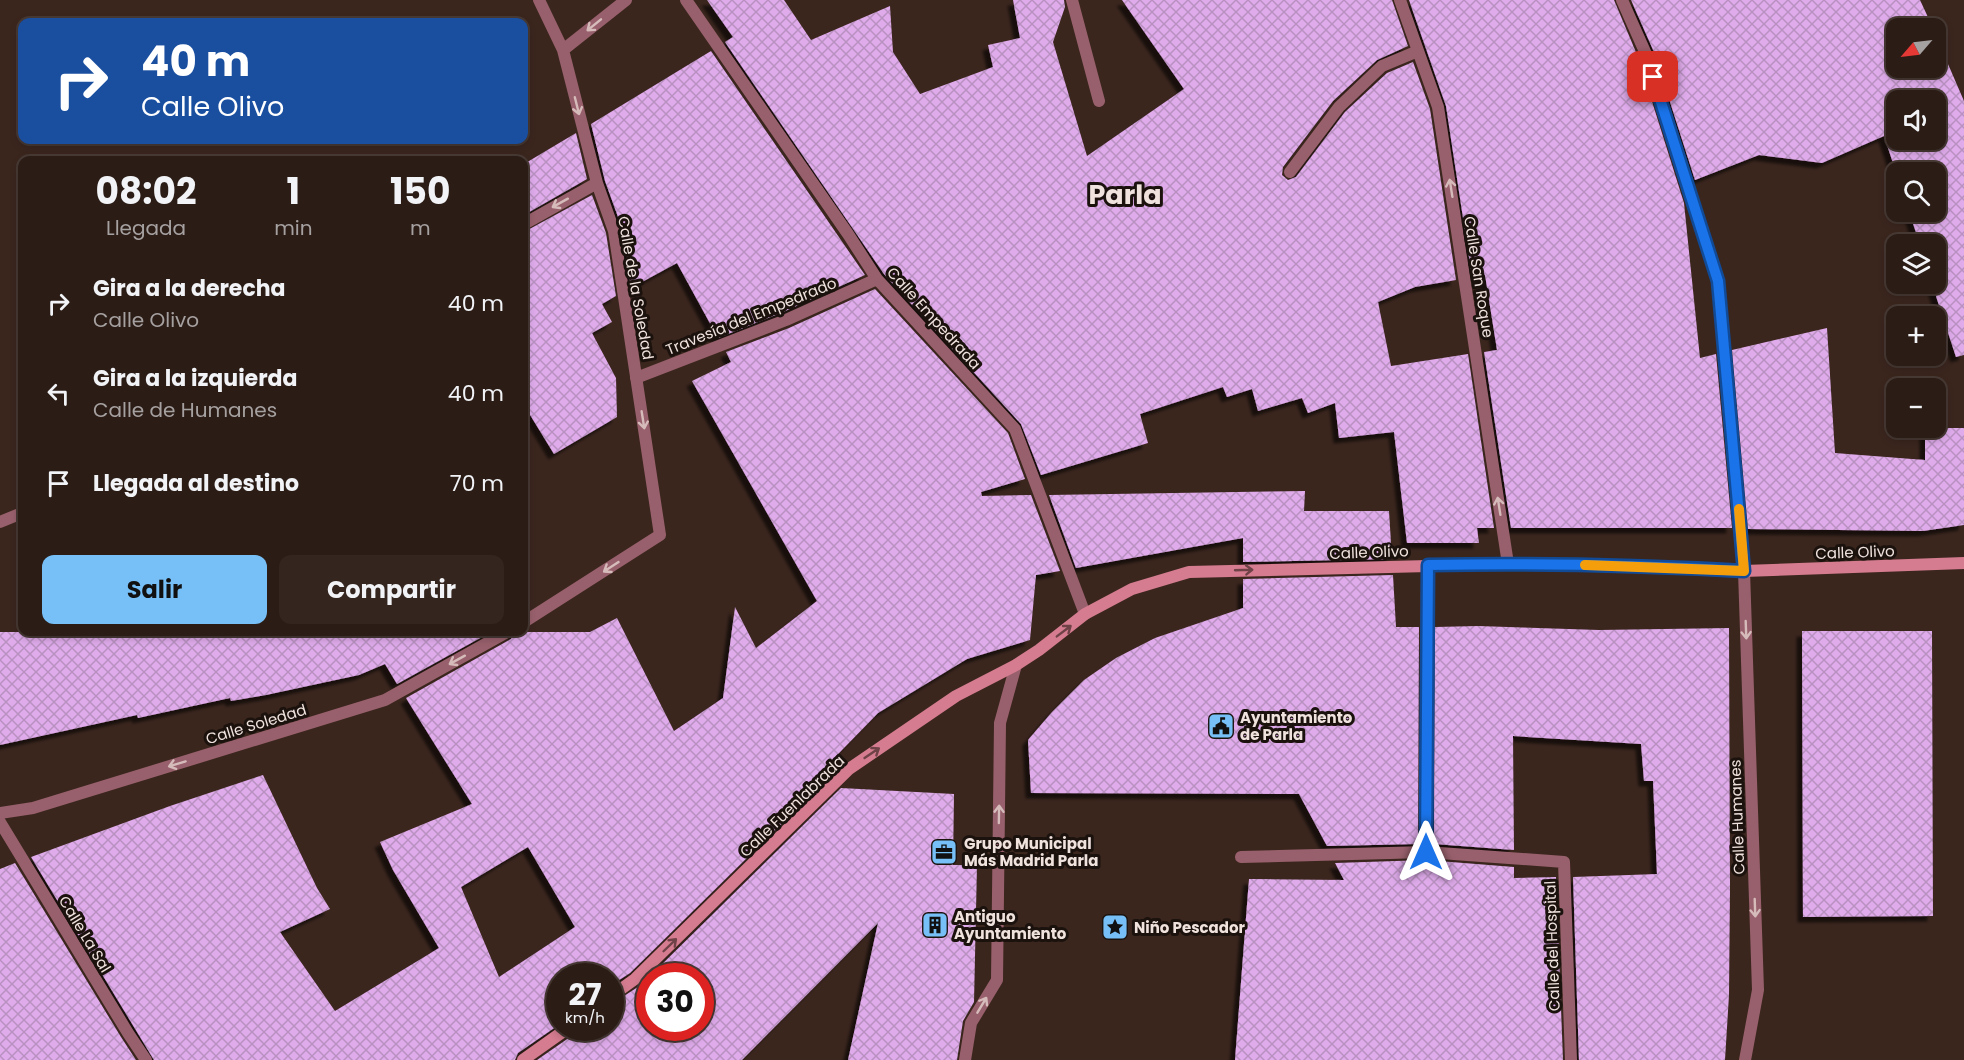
<!DOCTYPE html>
<html lang="es">
<head>
<meta charset="utf-8">
<style>
  :root { --surface:#2c1c16; --page:#34251f; --text:#f1f3f6; --muted:#a6a1a1; --line:#483a35; --accent:#76c0f7 }
  body { margin:0; font-family:Poppins,sans-serif; background:var(--page); color:var(--text); height:100vh; display:flex; flex-direction:column; font-size:22px; white-space:nowrap }
  * { box-sizing:border-box; margin:0 }
  p { font-size:20px; color:var(--muted) }
  .icon { flex:none; width:33px; height:33px; fill:none; stroke:currentColor; stroke-width:2; stroke-linecap:round; stroke-linejoin:round }
  .map { position:relative; flex:1; overflow:hidden }
  .panel { position:absolute; left:18px; top:156px; width:510px; height:480px; display:flex; flex-direction:column; background:var(--surface); border-radius:12px; box-shadow:0 3px 9px #0003,0 0 0 2px var(--line) }
  .panel>* { flex:none }
  .top-card { position:absolute; left:18px; top:18px; width:510px; height:126px; border-radius:12px; box-shadow:0 3px 9px #0003,0 0 0 2px var(--line); background:#1a4fa0; color:#fff; overflow:hidden }
  .needle { width:39px; rotate:242deg }
  .fabs { position:absolute; left:1886px; top:18px; display:grid; gap:12px }
  .fabs a { display:grid; place-items:center; width:60px; height:60px; border-radius:12px; background:var(--surface); box-shadow:0 3px 9px #0003,0 0 0 2px var(--line); font-size:30px }
  .speed { position:absolute; left:546px; top:963px; display:flex; gap:12px; font-size:30px; font-weight:700; text-align:center }
  .speed>* { display:grid; place-content:center; width:78px; height:78px; border-radius:50%; background:var(--surface); box-shadow:0 3px 9px #0003,0 0 0 2px var(--line); line-height:1 }
  .speed small { font-size:15px; font-weight:400 }
  .speed .limit { border:9px solid #d22; background:#fff; color:#111 }
  .pin { position:absolute; display:grid; place-items:center; width:51px; height:51px; color:#fff; margin:-26px; border-radius:12px; box-shadow:0 3px 9px #0006 }
  .me { position:absolute; width:66px; margin:-33px; rotate:0deg; stroke-linejoin:round; filter:drop-shadow(0 0 4px #0008) }
  .turn { display:flex; align-items:center; gap:21px; height:126px; padding:0 24px; font-size:27px }
  .turn .icon { width:78px; height:78px; stroke-width:2.5 }
  .turn b { display:block; font-size:42px; line-height:51px }
  .eta { display:flex; justify-content:space-evenly; align-items:center; height:102px; text-align:center }
  .eta b { font-size:36px; font-weight:700; line-height:42px }
  .cta { display:flex; gap:12px; margin-top:auto; padding:12px 24px }
  .cta a { flex:1; height:69px; border-radius:12px; background:var(--accent); color:#111; font-size:24px; font-weight:700; line-height:69px; text-align:center }
  .cta a+a { background:var(--page); color:var(--text) }
  ul { padding:0; list-style:none }
  li { display:flex; align-items:center; gap:18px; height:90px; padding:0 24px }
  li div { flex:1 }
  li b { display:block; font-size:22px }
  li em { font-style:normal }
  .map>svg:first-child { display:block }
</style>
</head>
<body>
<div class="map">
<svg width="1964" height="1060" viewBox="0 0 1964 1060">
  <defs>
    <pattern id="building-cross-hatch" width="8" height="8" patternUnits="userSpaceOnUse" patternTransform="scale(1.5)"><rect width="8" height="8" fill="#dfabeb"/><path d="M0 0l8 8M0 8l8-8" fill="none" stroke="#b991c1"/></pattern>
    <filter id="shadow"><feDropShadow dx="-5.5" dy="5.5" stdDeviation="1.5" flood-color="#0009"/></filter>
  </defs>
  <rect width="100%" height="100%" fill="#3b261e"/>
  <path fill="url(#building-cross-hatch)" fill-rule="evenodd" filter="url(#shadow)" d="M707 0H784L811 40 890 6 893 52 920 94 993 67 988 45 1020 38 1013 0H1064L1065 7 1053 42 1087 156 1184 89 1122 0H1392L1408 46 1377 60 1333 101 1283 167 1282 175 1288 180 1296 177 1345 112 1387 73 1413 62 1430 109 1456 280 1415 287 1378 302 1391 366 1468 354 1494 528H1477L1479 543H1407L1394 432 1339 438 1335 403 1308 413 1302 398 1258 411 1252 389 1227 397 1223 387 1140 414 1148 443 1041 475 1021 424 884 274 725 42 733 37Z
    M1409 0H1614L1638 57 1684 203 1700 358 1716 354 1732 528H1511L1484 352 1497 350 1485 275 1472 277 1446 106Z
    M1631 0H1920L1933 28H1896V68H1935V34L1964 101V355L1956 357 1932 284H1935V244H1920L1909 212H1935V172H1896L1884 136 1822 163 1759 155 1695 180 1654 52ZM1896 100H1935V140H1896Z
    M711 51 865 275 783 312 718 338 677 263 631 288 622 228 605 181 591 124Z
    M576 133 587 179 524 215V164Z
    M592 195 606 233 616 296 602 304 612 322 592 333 616 378 617 417 554 454 524 405V232Z
    M875 289 1008 433 1025 479 981 492 982 496 1031 495 1060 571 1036 575 1030 640 967 659 878 713 806 787H819L630 973 610 986V976H560V1024L518 1053 515 1060H154L31 857 170 806 263 775 317 888 330 909 280 932 335 1011 439 948 393 870 380 842 472 804 406 698 511 639 515 632H590L617 618 674 731 723 698 735 607 756 648 817 601 692 381 731 362 726 352 789 328ZM528 847 575 927 499 977 461 887Z
    M1827 328 1835 453 1925 460V428H1964V525L1923 531 1748 529 1732 350Z
    M1305 491 1304 511H1389L1392 559 1243 562V538L1076 568 1049 495Z
    M1393 575 1396 627H1419L1418 844 1327 846 1299 794 1031 793 1028 740 1052 712 1084 680 1116 658 1155 638 1243 608V579Z
    M1478 626 1599 630 1729 628 1730 888 1729 995 1725 1060H1579L1573 877 1657 874 1653 781H1644L1641 744 1513 736 1514 850 1434 844 1435 627Z
    M1802 631H1932L1933 916 1803 917Z
    M0 632H491L397 684 385 664 359 675 266 695 231 701 230 698 138 718 137 715 0 745Z
    M841 788 954 794 953 865H977L974 1002 963 1021 957 1060H848L878 923 742 1060H537L573 1035 576 1028H610V1005L641 985ZM650 976H700V1028H650Z
    M1426 860 1514 867V878L1556 877 1563 1060H1235L1249 879 1344 880 1335 863Z
    M15 863 121 1037 136 1060H0V869Z"/>
  <g fill="none" stroke-linecap="round" stroke-linejoin="round">
    <path stroke="#98606c" stroke-width="12" d="M686 0 848 234 877 279 1015 429 1085 614
      M1072 0 1099 101
      M1400 0 1438 107 1508 564
      M1622 0 1646 54 1718 281 1744 571 1758 990 1745 1060
      M563 50 626 0
      M1290 172 1339 107 1382 66 1418 51
      M524 224 597 183
      M636 378 786 320 877 279
      M0 522 22 513
      M524 622 660 535 614 231 597 183 563 50 539 0
      M0 813 33 808 385 700 507 632
      M0 822 128 1033 146 1060
      M1426 852 1564 862 1571 1060
      M1241 857 1426 852 1427 565
      M965 1060 971 1023 997 980 1000 723 1016 665"/>
    <path stroke="#d57c90" stroke-width="12" d="M610 997 635 979 849 769 956 696 1016 665 1039 650 1085 614 1132 589 1189 572 1508 564 1680 567 1744 571 1964 563
      M523 1060 568 1028"/>
  </g>
  <defs><path id="oneway-shaft" d="M-6 0H5M1.5-3L5.5 0L1.5 3" fill="none" stroke-width="1.6" stroke-linecap="round" stroke-linejoin="round" transform="scale(1.5)"/></defs>
  <g stroke="#d6bbbb">
    <use href="#oneway-shaft" transform="translate(594 25) rotate(141)"/>
    <use href="#oneway-shaft" transform="translate(577 106) rotate(76)"/>
    <use href="#oneway-shaft" transform="translate(1451 188) rotate(-99)"/>
    <use href="#oneway-shaft" transform="translate(560 203) rotate(151)"/>
    <use href="#oneway-shaft" transform="translate(643 420) rotate(81)"/>
    <use href="#oneway-shaft" transform="translate(1499 506) rotate(-99)"/>
    <use href="#oneway-shaft" transform="translate(611 567) rotate(147)"/>
    <use href="#oneway-shaft" transform="translate(1746 630) rotate(88)"/>
    <use href="#oneway-shaft" transform="translate(457 660) rotate(151)"/>
    <use href="#oneway-shaft" transform="translate(177 764) rotate(163)"/>
    <use href="#oneway-shaft" transform="translate(999 814) rotate(-89)"/>
    <use href="#oneway-shaft" transform="translate(1755 908) rotate(88)"/>
    <use href="#oneway-shaft" transform="translate(982 1005) rotate(-59)"/>
  </g>
  <g stroke="#6f4248">
    <use href="#oneway-shaft" transform="translate(1244 570) rotate(-2)"/>
    <use href="#oneway-shaft" transform="translate(1064 631) rotate(-37)"/>
    <use href="#oneway-shaft" transform="translate(872 753) rotate(-34)"/>
    <use href="#oneway-shaft" transform="translate(670 945) rotate(-44)"/>
  </g>
  <g fill="none" stroke-linecap="round" stroke-linejoin="round">
    <defs>
      <path id="route" d="M1426 852 1428 565C1533 563 1639 565 1744 571L1718 281 1653 77"/>
    </defs>
    <use href="#route" stroke="#114b97" stroke-width="15"/>
    <use href="#route" stroke="#1a73e8" stroke-width="10"/>
    <path stroke="#f59e0b" stroke-width="10" d="M1585 565 1744 571 1739 509"/>
  </g>
  <defs>
    <symbol id="civic-square" viewBox="-11 -11 22 22"><rect x="-9" y="-9" width="18" height="18" rx="4" fill="#76c0f7" stroke="#1b120e"/><path d="M-.6-6.5H3V-4.5H.6V-3L4-1V1h2V6H-6V1h2V-1L-.6-3ZM-1.2 2.5V6h2.4V2.5Z" fill="#111"/></symbol>
    <symbol id="office-square" viewBox="-11 -11 22 22"><rect x="-9" y="-9" width="18" height="18" rx="4" fill="#76c0f7" stroke="#1b120e"/><path d="M-6-3h4V-5.5h4V-3h4V5H-6ZM-1-4.5V-3h2v-1.5ZM-6 0V1H6V0Z" fill="#111"/></symbol>
    <symbol id="building-square" viewBox="-11 -11 22 22"><rect x="-9" y="-9" width="18" height="18" rx="4" fill="#76c0f7" stroke="#1b120e"/><path d="M-4-6H4V6H1V3H-1V6H-4ZM-2.5-4.3h1.7v1.8h-1.7ZM.8-4.3h1.7v1.8H.8ZM-2.5-1h1.7V.8h-1.7ZM.8-1h1.7V.8H.8Z" fill="#111"/></symbol>
    <symbol id="sight-square" viewBox="-11 -11 22 22"><rect x="-9" y="-9" width="18" height="18" rx="4" fill="#76c0f7" stroke="#1b120e"/><path d="M0-6L1.8-2.2L6-1.7L2.9 1.2L3.7 5.4L0 3.3L-3.7 5.4L-2.9 1.2L-6-1.7L-1.8-2.2Z" fill="#111"/></symbol>
  </defs>
  <g fill-rule="evenodd">
    <use href="#civic-square" x="1206" y="711" width="30" height="30"/>
    <use href="#office-square" x="929" y="837" width="30" height="30"/>
    <use href="#building-square" x="920" y="910" width="30" height="30"/>
    <use href="#sight-square" x="1100" y="912" width="30" height="30"/>
  </g>
  <g text-anchor="middle" dominant-baseline="central" stroke-width="6" stroke-linejoin="round" paint-order="stroke">
    <g font-size="15" fill="#f0e2dd" stroke="#1b120e">
      <text transform="translate(1479 277) rotate(81)">Calle San Roque</text>
      <text transform="translate(636 288) rotate(80)">Calle de la Soledad</text>
      <text transform="translate(751 316) rotate(-22)">Travesía del Empedrado</text>
      <text transform="translate(934 318) rotate(48)">Calle Empedrada</text>
      <text transform="translate(1369 552) rotate(-2)">Calle Olivo</text>
      <text transform="translate(1855 552) rotate(-2)">Calle Olivo</text>
      <text transform="translate(256 724) rotate(-17)">Calle Soledad</text>
      <text transform="translate(792 806) rotate(-44)">Calle Fuenlabrada</text>
      <text transform="translate(1737 817) rotate(-92)">Calle Humanes</text>
      <text transform="translate(85 934) rotate(59)">Calle La Sal</text>
      <text transform="translate(1552 946) rotate(-92)">Calle del Hospital</text>
    </g>
    <g font-size="15" font-weight="bold" fill="#f0e2dd" stroke="#1b120e" text-anchor="start">
      <text x="1240" y="717">Ayuntamiento<tspan x="1240" dy="17">de Parla</tspan></text>
      <text x="964" y="843">Grupo Municipal<tspan x="964" dy="17">Más Madrid Parla</tspan></text>
      <text x="954" y="916">Antiguo<tspan x="954" dy="17">Ayuntamiento</tspan></text>
      <text x="1134" y="927">Niño Pescador</text>
    </g>
    <g font-size="27" font-weight="bold" fill="#f0e2dd" stroke="#1b120e">
      <text x="1125" y="194">Parla</text>
    </g>
  </g>
</svg>
<div class="fabs">
<a><svg class="needle" viewBox="-14 -14 28 28"><path d="M0-13l5 13h-10z" fill="#e53935"/><path d="M0 13l5-13h-10z" fill="#a6a1a1"/></svg></a>
<a><svg class="icon" aria-label="sound" viewBox="0 0 24 24"><path d="M4 9h4l5-4v14l-5-4H4zM17 9q2 3 0 6"/></svg></a>
<a><svg class="icon" aria-label="search" viewBox="0 0 24 24"><circle cx="10" cy="10" r="6"/><path d="M15 15l6 6"/></svg></a>
<a><svg class="icon" aria-label="layers" viewBox="0 0 24 24"><path d="M12 4l9 5-9 5-9-5zM3 14l9 5 9-5"/></svg></a>
<a>+</a>
<a>−</a>
</div>
<div class="speed"><div>27<small>km/h</small></div><div class="limit">30</div></div>
<div class="pin" style="left:1653px;top:77px;background:#d93025"><svg class="icon" aria-label="arrive" viewBox="0 0 24 24"><path d="M6 21V4h12l-3 4 3 4H6"/></svg></div>
<svg class="me" style="left:1426px;top:852px" viewBox="-20 -20 40 40"><path d="M0-17L14 15 0 8-14 15z" fill="#1a73e8" stroke="#fff" stroke-width="4"/></svg>
<div class="top-card">
<div class="turn"><svg class="icon" aria-label="right" viewBox="0 0 24 24"><path d="M7 20v-9h11M14 6l5 5-5 5"/></svg><div><b>40 m</b>Calle Olivo</div></div>
</div>
<section class="panel">
<div class="eta">
<div><b>08:02</b><p>Llegada</p></div>
<div><b>1</b><p>min</p></div>
<div><b>150</b><p>m</p></div>
</div>
<ul>
<li><svg class="icon" aria-label="right" viewBox="0 0 24 24"><path d="M7 20v-9h11M14 6l5 5-5 5"/></svg><div><b>Gira a la derecha</b><p>Calle Olivo</p></div><em>40 m</em></li>
<li><svg class="icon" aria-label="left" viewBox="0 0 24 24"><path d="M17 20v-9H6M10 6l-5 5 5 5"/></svg><div><b>Gira a la izquierda</b><p>Calle de Humanes</p></div><em>40 m</em></li>
<li><svg class="icon" aria-label="arrive" viewBox="0 0 24 24"><path d="M6 21V4h12l-3 4 3 4H6"/></svg><div><b>Llegada al destino</b></div><em>70 m</em></li>
</ul>
<div class="cta"><a>Salir</a><a>Compartir</a></div>
</section>
</div>
</body>
</html>
